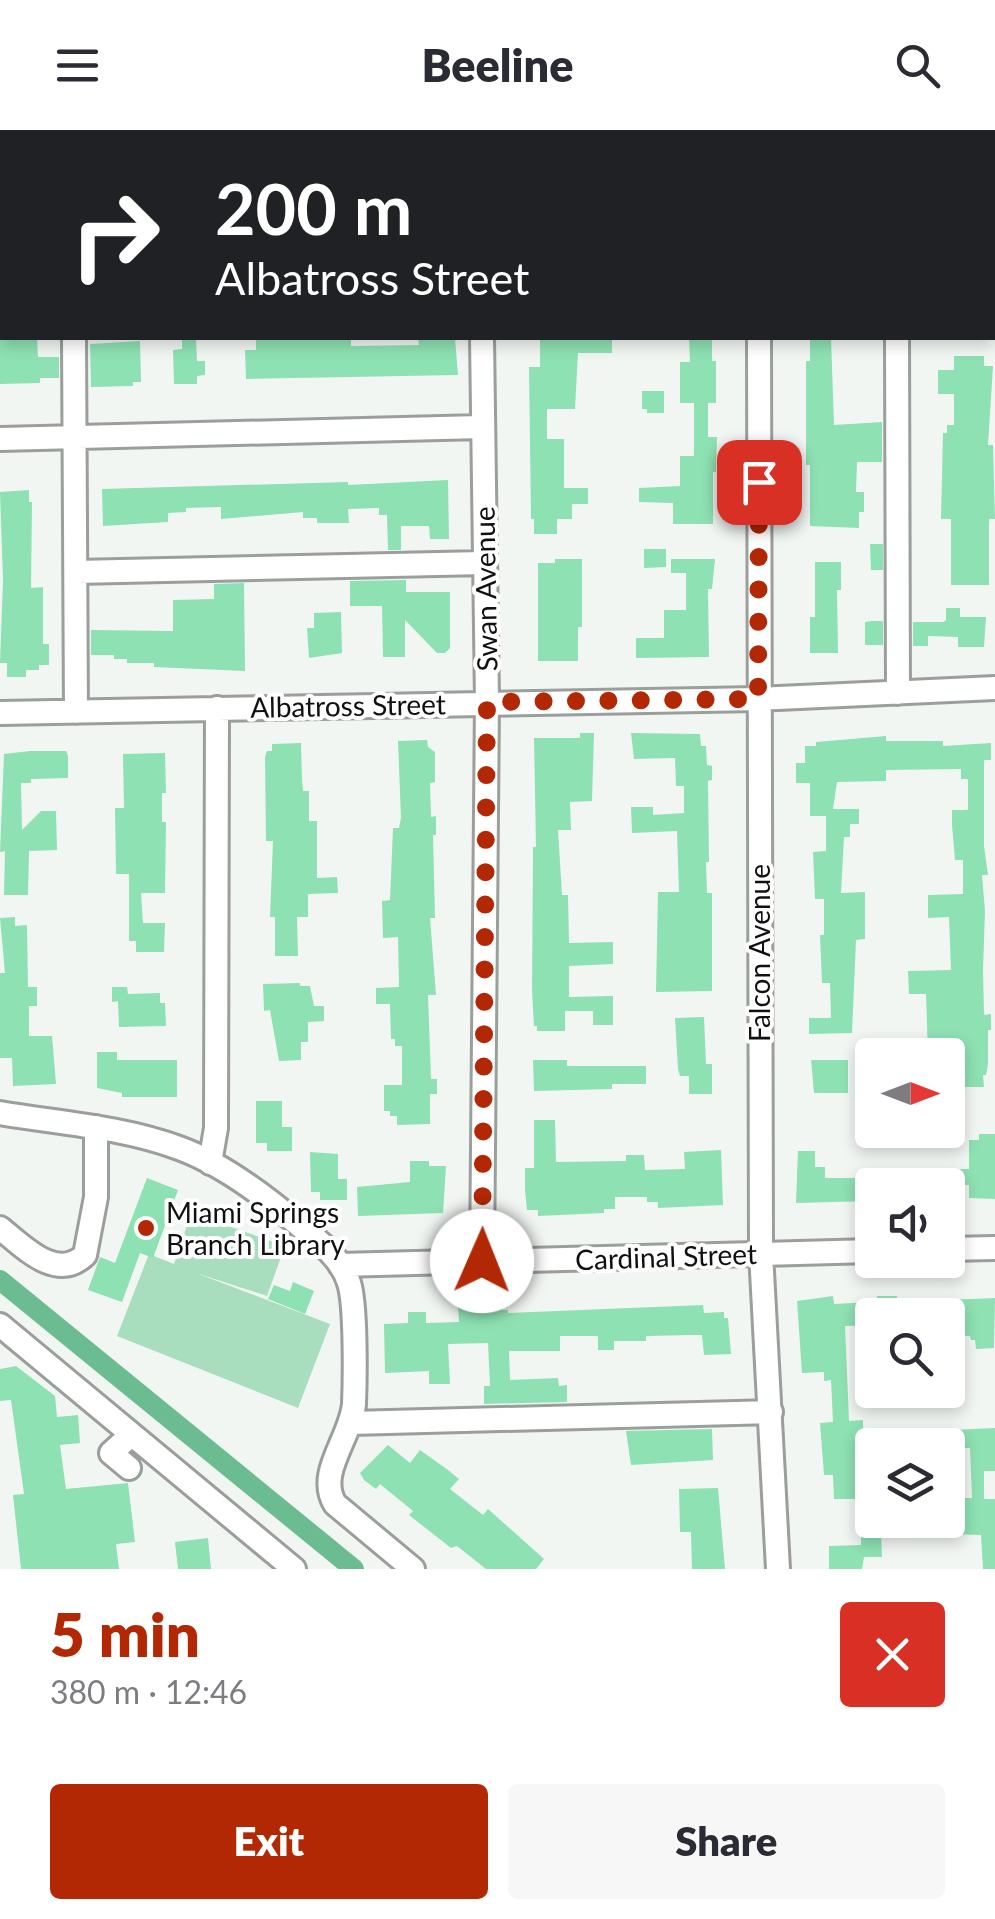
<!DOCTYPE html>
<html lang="en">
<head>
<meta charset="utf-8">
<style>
  :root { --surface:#fff; --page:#f7f7f7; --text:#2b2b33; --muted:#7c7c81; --accent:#b32804 }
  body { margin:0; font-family:Lato,sans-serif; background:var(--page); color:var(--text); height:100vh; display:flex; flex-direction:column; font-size:38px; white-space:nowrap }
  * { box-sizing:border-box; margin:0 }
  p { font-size:32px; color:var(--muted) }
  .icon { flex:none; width:55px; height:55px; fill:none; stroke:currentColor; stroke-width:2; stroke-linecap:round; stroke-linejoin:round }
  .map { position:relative; height:1439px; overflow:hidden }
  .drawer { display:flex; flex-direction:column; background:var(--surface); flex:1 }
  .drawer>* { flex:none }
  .guide { position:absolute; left:0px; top:0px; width:995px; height:210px; box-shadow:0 5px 15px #0003; background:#202124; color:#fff; overflow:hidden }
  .needle { width:65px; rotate:90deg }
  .buttons { position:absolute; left:855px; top:908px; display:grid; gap:20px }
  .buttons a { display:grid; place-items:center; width:110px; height:110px; border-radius:10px; background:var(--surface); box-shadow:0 5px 15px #0003; font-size:50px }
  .pin { position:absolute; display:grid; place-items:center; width:85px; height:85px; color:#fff; margin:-42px; border-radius:20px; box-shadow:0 5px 15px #0006 }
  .me { position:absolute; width:110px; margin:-55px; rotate:1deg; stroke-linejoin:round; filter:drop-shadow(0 0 8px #0008) }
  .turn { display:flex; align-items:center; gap:35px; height:210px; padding:0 50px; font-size:45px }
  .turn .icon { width:130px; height:130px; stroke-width:2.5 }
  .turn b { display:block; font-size:70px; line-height:85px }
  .round { display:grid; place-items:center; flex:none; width:105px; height:105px; border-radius:10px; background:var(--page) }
  .headline { display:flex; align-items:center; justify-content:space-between; height:170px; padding:0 50px }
  h1 { font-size:60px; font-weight:800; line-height:75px; color:var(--accent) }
  .cta { display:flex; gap:20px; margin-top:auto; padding:20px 50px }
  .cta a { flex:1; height:115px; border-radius:10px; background:var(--accent); color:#fff; font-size:40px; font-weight:800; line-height:115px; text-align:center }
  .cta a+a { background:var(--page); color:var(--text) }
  header { display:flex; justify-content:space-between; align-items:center; height:130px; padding:0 50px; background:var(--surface); font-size:45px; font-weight:800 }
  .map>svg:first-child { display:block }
</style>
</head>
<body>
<header><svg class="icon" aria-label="menu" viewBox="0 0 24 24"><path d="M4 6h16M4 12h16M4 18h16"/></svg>Beeline<svg class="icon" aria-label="search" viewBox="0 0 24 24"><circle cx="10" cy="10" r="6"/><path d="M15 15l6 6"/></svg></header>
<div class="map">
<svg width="995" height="1439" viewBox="0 0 995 1439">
  <rect width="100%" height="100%" fill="#f1f6f3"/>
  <path fill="#a8debe" d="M191 1083 285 1116 267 1166 196 1143 330 1194 298 1278 117 1206 149 1124 174 1134Z"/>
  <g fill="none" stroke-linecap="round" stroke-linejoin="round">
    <path stroke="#6bbd91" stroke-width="20" d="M0 1150 354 1439"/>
  </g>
  <path fill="#8ee1b3" d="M0 208H37L38 227H59V248H40V253L0 254Z
    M182 208H196L197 231H205V245L197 246V254H174L173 220 182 219Z
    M256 208H351V216L419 215 418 208H455L458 245 246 249 245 220H256Z
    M540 208H612V223H578L575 279H547V309H564V358H588V374H572V389H557V404H534V389H531L529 237H540Z
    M689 208H712V231H716V273H708V307H717L716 342H713V394H673V373L639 372V358L680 356V326H694V273H680V232H690Z
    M810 208H831L834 295 882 292V332H857L856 362H864V382H859V398L810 396V335H806V231H810Z
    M140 211 141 252H133V256L91 257 90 214Z
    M954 226H984V236H993L988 315H993L995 389H989V455H951V389H941L943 303H947V295H954V264H938V240H954Z
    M642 261H664V283H647V279H642Z
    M448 350 449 409H430L429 396H401V420H388L387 385H379V378L348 379 349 393H317V388H303V382L221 389V377L186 378V382L168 383V392L103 396 102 359 348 352V355Z
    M29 360V372H32L31 458 43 457V514H49V535H39V540H26V547H7V533H0L3 450 0 362Z
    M870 414H883V440H871Z
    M644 419H666V437L644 438Z
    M555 429H582V497H578V531H538V433H555Z
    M671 429H715L712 459H708L709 527 636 528V508H664V480H686V443H671Z
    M815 432H841V460H837L838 523H810V487H815Z
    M406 450V462H450V518L445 523H437L405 490V527H383L382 476H350V451Z
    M244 453 245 541 154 537V533H127V529H114V525H91V500L173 501V470L214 469V454Z
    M946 478H960V487H986L984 517H958V507L928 506V516H913V492H943L946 490Z
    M341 482 342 523 309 528 307 498H314V483Z
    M872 491H883V515H865V492Z
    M580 603H594L592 671 570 672 571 700H558L562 765H568L569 813 613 812V834L569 836V867L613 866V895H593V881H565V901H537V896H534L532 861 533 717H536L534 608H580Z
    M631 603 700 604 701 616H706L707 635 712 636V650L708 651 709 732H706L707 763H712V861L656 862 658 762H679L677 701 632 703 631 677H653V685L684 683V656H676L675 628 634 629Z
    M886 606V611H943V616L991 613V630H984V716L988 745H982L985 781 983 840 984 885 991 884V900H988V934L986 945H983L984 957H957V925H928L926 864H909L908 841 951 840 949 787 928 788V765L963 764V730H955L952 695V680H968V649H961V639L886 640V651L837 652 833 679H859V694H850V707H844L841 763 865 762V809L856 810 852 903 809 904V888H831L830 853H822L820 805H824V769H815L813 722 826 721V686H810V653H796V633H805V616H816V612Z
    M427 610 428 617 435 622V652L430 653 431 687 436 686V705H433L435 788H430L436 865H428L431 949H437V964H430V994L397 995V986H390V981H384V955H402V916H395V909H391L390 874H376V858L399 857 398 807 383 808 382 771 390 770 393 698H399L401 688 398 611Z
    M301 613 302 649 303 661H309V691H317V748L337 747 338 763 308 764V787H297L298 826H275V787H270L273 711H266L265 627 267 621H272V614Z
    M30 621H66L68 626V648L31 649V653H21L22 700 41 681H56L57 720 29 721 28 765H4L5 721 0 722 4 624Z
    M165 623 166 663H162V692H166L165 763H141L143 793H165L164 822H136V811H129V744H116L115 678H124L123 624Z
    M15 787V796L27 795 28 857H37V876H29V906H52L56 954 13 956 12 928H0V843H5L0 788Z
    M300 853V856H310L314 876H324V891L308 892V912H301V930L279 931 270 880 264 881 263 854Z
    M112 857H127L128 864 160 863V873H165L166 896 119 897 118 871 112 872Z
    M704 887 706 934H712V964H689V946H680L678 939 675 888Z
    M97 922H117V930H177V967H122V963L97 958Z
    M533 930H567V936H646V954H612V959L534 961Z
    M811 930H848V963H814Z
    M256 971H282V997H292V1021H267V1013H256Z
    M534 990H555L556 1032 626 1031V1025H644L645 1040 685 1039 684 1022 721 1020 723 1075 658 1078V1072H647V1067H615V1079H604V1083L538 1086V1080H527L525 1060V1038H534Z
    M979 1004H995V1069L969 1068V1055H917V1039H969V1010H979Z
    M798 1021H815V1037H825V1048H872V1071L796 1073Z
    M310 1022 338 1024V1049H347V1070H320V1062H311Z
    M410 1031H429V1036H446L443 1083 358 1086 357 1057 410 1052Z
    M147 1048 178 1060 153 1128 140 1123 122 1172 88 1160 100 1127 115 1133Z
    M293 1152 314 1161 305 1184 268 1169 274 1155 290 1161Z
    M833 1166 834 1174 872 1172V1195L845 1196 849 1291 863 1290 865 1369H834L833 1345H824L820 1293 833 1292 831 1250 824 1251V1242L802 1243 797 1171Z
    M877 1166H897V1172L995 1168 994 1218 976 1219 975 1210H971L970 1206H948V1185H878Z
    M472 1175H502V1180H508V1183L703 1175 704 1183 724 1182V1188H728L731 1224 704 1225 702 1205H693L646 1206V1211H614V1220H598V1206H560V1221H509L510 1250 558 1248 559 1256 567 1255V1272L484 1274V1256H490L488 1213 448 1214 450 1254H429V1241L385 1243 384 1194 408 1193V1182H426V1193L459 1192 458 1176Z
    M16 1236 55 1266 57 1287 78 1285 80 1313 60 1315 66 1359 128 1353 135 1412 116 1414 119 1439H21L13 1365 24 1364 11 1270 0 1271V1239Z
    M995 1298V1341H984V1369H995V1439H983L981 1405 948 1404V1380L959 1377V1368H972L970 1318H965V1314H953L952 1300Z
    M712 1299 713 1330 631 1335 626 1301Z
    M388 1315 410 1333 420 1320 448 1340 459 1349 450 1359 483 1385 488 1379 544 1429 536 1439H486L457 1416 451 1418 409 1385 413 1381 380 1354 376 1359 364 1350 360 1343Z
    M718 1358 725 1439H692L691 1402H680L679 1359Z
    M861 1403H881L882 1427H864L862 1439H829V1416L861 1415Z
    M208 1408 211 1439H178L175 1412Z"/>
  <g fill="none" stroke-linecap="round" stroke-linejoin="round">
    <defs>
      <path id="minor" d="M621 0V2
        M760 0V2
        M483 2V0
        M900 2V0
        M992 7H995
        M0 33H2
        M74 208 76 582
        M482 208 487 571 482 1131
        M759 208 761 1123 778 1439
        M897 208 898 563
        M0 309 481 297
        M76 442 484 433
        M0 583 758 569 995 558
        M0 983C60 993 122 997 179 1018 223 1034 265 1066 300 1096 319 1111 342 1129 349 1153 356 1174 355 1249 354 1274 351 1308 316 1343 335 1374L413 1439
        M210 1033 216 998 217 578
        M0 1098C24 1117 56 1152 85 1125L96 1067V997
        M948 1119 995 1118
        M340 1135 872 1121
        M0 1195 294 1439
        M351 1293 771 1282
        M129 1338 111 1323 131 1305"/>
    </defs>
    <use href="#minor" stroke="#9a9f9c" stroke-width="28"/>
    <use href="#minor" stroke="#fff" stroke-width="22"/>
  </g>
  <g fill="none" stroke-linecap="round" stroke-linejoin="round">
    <path stroke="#b32804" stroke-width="18" stroke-dasharray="0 32.4" d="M482 1131 487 572 758 569 759 352"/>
  </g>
  <circle fill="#b32804" stroke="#fff" stroke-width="4" cx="146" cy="1098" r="10"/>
  <g text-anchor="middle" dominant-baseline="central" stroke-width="8" stroke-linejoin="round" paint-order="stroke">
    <g font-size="28" fill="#0f100f" stroke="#fff">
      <text transform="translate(485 459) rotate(-91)">Swan Avenue</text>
      <text transform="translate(348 575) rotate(-1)">Albatross Street</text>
      <text transform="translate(759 823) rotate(-90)">Falcon Avenue</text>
      <text transform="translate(666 1126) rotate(-2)">Cardinal Street</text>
    </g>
    <g font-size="28" fill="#0f100f" stroke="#fff" text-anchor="start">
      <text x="166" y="1082">Miami Springs<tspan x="166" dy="32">Branch Library</tspan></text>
    </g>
  </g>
</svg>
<div class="buttons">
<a><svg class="needle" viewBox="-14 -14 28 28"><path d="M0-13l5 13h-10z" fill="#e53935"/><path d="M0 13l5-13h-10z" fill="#7c7c81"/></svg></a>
<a><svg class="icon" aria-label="sound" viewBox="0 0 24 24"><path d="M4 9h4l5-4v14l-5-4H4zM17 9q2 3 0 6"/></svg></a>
<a><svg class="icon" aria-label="search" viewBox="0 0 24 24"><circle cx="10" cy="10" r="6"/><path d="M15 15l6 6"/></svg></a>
<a><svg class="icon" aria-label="layers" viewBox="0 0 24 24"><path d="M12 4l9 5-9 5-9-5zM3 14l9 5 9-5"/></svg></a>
</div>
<div class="pin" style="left:759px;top:352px;background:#d93025"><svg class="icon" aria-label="arrive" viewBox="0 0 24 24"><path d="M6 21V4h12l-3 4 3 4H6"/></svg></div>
<svg class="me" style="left:482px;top:1131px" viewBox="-20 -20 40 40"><circle r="19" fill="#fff"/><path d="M0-13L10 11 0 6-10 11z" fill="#b32804"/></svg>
<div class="guide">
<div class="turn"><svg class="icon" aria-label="right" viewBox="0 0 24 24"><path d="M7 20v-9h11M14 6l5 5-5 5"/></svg><div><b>200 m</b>Albatross Street</div></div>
</div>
</div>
<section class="drawer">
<div class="headline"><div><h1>5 min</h1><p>380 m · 12:46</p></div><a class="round" style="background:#d93025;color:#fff"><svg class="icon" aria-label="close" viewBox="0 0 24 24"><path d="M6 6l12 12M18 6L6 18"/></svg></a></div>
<div class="cta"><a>Exit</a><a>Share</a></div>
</section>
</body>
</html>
